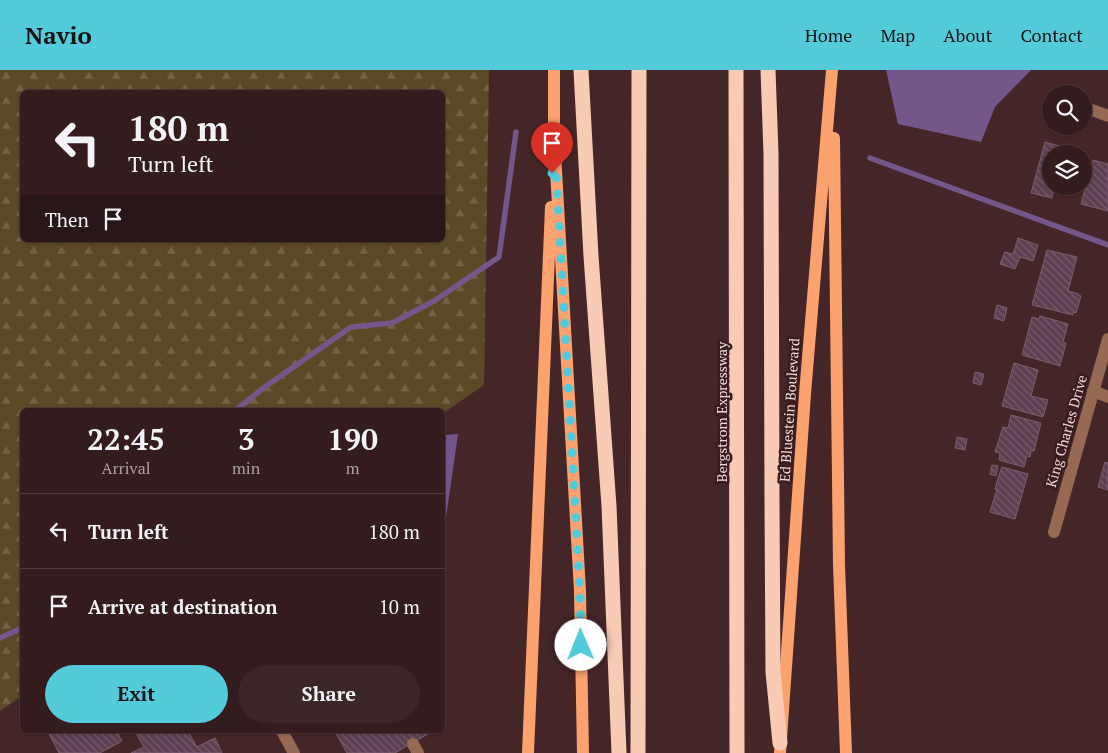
<!DOCTYPE html>
<html lang="en">
<head>
<meta charset="utf-8">
<style>
  :root { --surface:#341c1e; --page:#3c2527; --text:#f1f3f6; --muted:#a9a1a4; --line:#4e3a3c; --accent:#53cbdb }
  body { margin:0; font-family:"PT Serif",serif; background:var(--page); color:var(--text); height:100vh; display:flex; flex-direction:column; font-size:19px; white-space:nowrap }
  * { box-sizing:border-box; margin:0 }
  p { font-size:16px; color:var(--muted) }
  .icon { flex:none; width:28px; height:28px; fill:none; stroke:currentColor; stroke-width:2; stroke-linecap:round; stroke-linejoin:round }
  .map { position:relative; flex:1; overflow:hidden }
  .side { position:absolute; left:20px; top:338px; width:425px; height:325px; display:flex; flex-direction:column; background:var(--surface); border-radius:8px; box-shadow:0 1px 4px #0004,0 0 0 1px var(--line) }
  .side>* { flex:none }
  .hud { position:absolute; left:20px; top:20px; width:425px; height:152px; border-radius:8px; box-shadow:0 1px 4px #0004,0 0 0 1px var(--line); background:#341c1e; color:var(--text); overflow:hidden }
  .fabs { position:absolute; left:1042px; top:15px; display:grid; gap:10px }
  .fabs a { display:grid; place-items:center; width:50px; height:50px; border-radius:50%; background:var(--surface); box-shadow:0 1px 4px #0004,0 0 0 1px var(--line); font-size:25px }
  .pin { position:absolute; display:grid; place-items:center; width:42px; height:42px; color:#fff; margin:-51px -21px; border-radius:50% 50% 50% 0; rotate:-45deg; box-shadow:0 0 5px #0007 }
  .pin .icon { rotate:45deg }
  .me { position:absolute; width:55px; margin:-28px; rotate:359deg; stroke-linejoin:round; filter:drop-shadow(0 0 4px #0008) }
  .turn { display:flex; align-items:center; gap:18px; height:105px; padding:0 25px; font-size:22px }
  .turn .icon { width:65px; height:65px; stroke-width:2.5 }
  .turn b { display:block; font-size:35px; line-height:42px }
  .then { display:flex; align-items:center; height:48px; padding:0 25px; background:#0003; gap:10px; font-size:19px }
  .eta { display:flex; justify-content:space-evenly; align-items:center; height:85px; text-align:center }
  .eta b { font-size:30px; font-weight:700; line-height:35px }
  .cta { display:flex; gap:10px; margin-top:auto; padding:10px 25px }
  .cta a { flex:1; height:58px; border-radius:30px; background:var(--accent); color:#111; font-size:20px; font-weight:700; line-height:58px; text-align:center }
  .cta a+a { background:var(--page); color:var(--text) }
  ul { padding:0; list-style:none }
  li { display:flex; align-items:center; gap:15px; height:75px; padding:0 25px; border-top:1px solid var(--line) }
  li div { flex:1 }
  li b { display:block; font-size:19px }
  li em { font-style:normal }
  header { display:flex; align-items:center; gap:30px; box-sizing:border-box; height:70px; padding:0 25px; background:var(--accent); color:#111 }
  header strong { font-size:24px }
  nav { display:flex; gap:28px; margin-inline-start:auto; font-size:18px }
  .map>svg:first-child { display:block }
</style>
</head>
<body>
<header>
<strong>Navio</strong>
<nav><a>Home</a><a>Map</a><a>About</a><a>Contact</a></nav>
</header>
<div class="map">
<svg width="1108" height="683" viewBox="0 0 1108 683">
  <defs>
    <pattern id="forest-firs" width="22" height="20" patternUnits="userSpaceOnUse" patternTransform="scale(1.25)"><rect width="22" height="20" fill="#5b4926"/><path d="M5 1l3.5 6h-7zM16 11l3.5 6h-7z" fill="#736345"/></pattern>
    <pattern id="building-back-hatch" width="6" height="6" patternUnits="userSpaceOnUse" patternTransform="scale(1.25)"><rect width="6" height="6" fill="#5c4051"/><path d="M-1 5l2 2M0 0l6 6M5-1l2 2" fill="none" stroke="#745b69"/></pattern>
  </defs>
  <rect width="100%" height="100%" fill="#452628"/>
  <path fill="url(#forest-firs)" fill-rule="evenodd" d="M0 0H489L484 315 443 343 442 340H22V626L0 641ZM22 22H442V170H22Z"/>
  <path fill="#73568a" d="M886 0H1031L995 37 981 72 898 54Z
    M458 364 443 469V367L446 365Z"/>
  <g fill="none" stroke-linecap="round" stroke-linejoin="round">
    <path stroke="#73568a" stroke-width="5.5" d="M870 88 1108 175
      M236 340 262 319 351 257 392 253 434 231 499 187 516 62
      M0 568 22 558"/>
  </g>
  <path fill="url(#building-back-hatch)" stroke="#7a5d6e" d="M1045 72 1070 79 1068 84H1051V116H1072L1071 123 1054 118 1052 128 1031 123Z
    M1093 90 1108 94V141L1081 134Z
    M1018 168 1038 175 1033 191 1020 187 1015 199 1000 194 1005 182 1013 184Z
    M1047 180 1077 187 1068 221 1079 224 1078 225 1081 226 1076 243 1073 242V245L1032 235Z
    M997 235 1007 238 1004 251 994 248Z
    M1040 246 1068 254 1063 272 1066 273 1060 296 1022 285 1032 247 1039 249Z
    M1014 293 1038 300 1031 326 1048 330 1043 347 1002 336Z
    M975 302 984 304 981 315 973 313Z
    M1011 345 1041 353 1034 381H1031L1030 387 1027 386 1024 397 999 390 1000 383 995 382 1003 357 1008 358Z
    M957 367 967 369 965 380 955 378Z
    M1105 392 1108 393V420L1098 417Z
    M992 395 998 396 996 406 990 404Z
    M1002 397 1028 404 1015 449 990 442 997 419H995L999 405Z
    M47 660H116L122 671 100 683H59Z
    M134 660H187L197 677 215 668 222 683H131L144 677Z
    M334 660H435L395 683H347Z"/>
  <g fill="none" stroke-linecap="round" stroke-linejoin="round">
    <path stroke="#966a52" stroke-width="12" d="M1084 37 1108 46
      M1093 321 1108 327
      M1054 462 1108 269
      M282 661 294 683
      M413 674 418 683"/>
    <path stroke="#fba26f" stroke-width="12" d="M554 0V65L580 521 583 683
      M834 68 839 495 846 683
      M528 683 551 137
      M780 683 805 324 832 0"/>
    <path stroke="#f7cbb4" stroke-width="15" d="M581 0 591 186 609 436 619 683
      M736 0 737 683
      M768 0 771 84 772 433 773 602 780 673
      M638 683 639 0"/>
  </g>
  <g fill="none" stroke-linecap="round" stroke-linejoin="round">
    <path stroke="#53cbdb" stroke-width="9" stroke-dasharray="0 16.2" d="M552 103 554 65 580 521 581 575"/>
  </g>
  <g text-anchor="middle" dominant-baseline="central" stroke-width="5" stroke-linejoin="round" paint-order="stroke">
    <g font-size="14" fill="#efdada" stroke="#3a1c1e">
      <text transform="translate(789 340) rotate(-86)">Ed Bluestein Boulevard</text>
      <text transform="translate(721 342) rotate(-90)">Bergstrom Expressway</text>
      <text transform="translate(1066 361) rotate(-74)">King Charles Drive</text>
    </g>
  </g>
</svg>
<div class="fabs">
<a><svg class="icon" aria-label="search" viewBox="0 0 24 24"><circle cx="10" cy="10" r="6"/><path d="M15 15l6 6"/></svg></a>
<a><svg class="icon" aria-label="layers" viewBox="0 0 24 24"><path d="M12 4l9 5-9 5-9-5zM3 14l9 5 9-5"/></svg></a>
</div>
<div class="pin" style="left:552px;top:103px;background:#d93025"><svg class="icon" aria-label="arrive" viewBox="0 0 24 24"><path d="M6 21V4h12l-3 4 3 4H6"/></svg></div>
<svg class="me" style="left:581px;top:575px" viewBox="-20 -20 40 40"><circle r="19" fill="#fff"/><path d="M0-13L10 11 0 6-10 11z" fill="#53cbdb"/></svg>
<div class="hud">
<div class="turn"><svg class="icon" aria-label="left" viewBox="0 0 24 24"><path d="M17 20v-9H6M10 6l-5 5 5 5"/></svg><div><b>180 m</b>Turn left</div></div>
<div class="then">Then<svg class="icon" aria-label="arrive" viewBox="0 0 24 24"><path d="M6 21V4h12l-3 4 3 4H6"/></svg></div>
</div>
<section class="side">
<div class="eta">
<div><b>22:45</b><p>Arrival</p></div>
<div><b>3</b><p>min</p></div>
<div><b>190</b><p>m</p></div>
</div>
<ul>
<li><svg class="icon" aria-label="left" viewBox="0 0 24 24"><path d="M17 20v-9H6M10 6l-5 5 5 5"/></svg><div><b>Turn left</b></div><em>180 m</em></li>
<li><svg class="icon" aria-label="arrive" viewBox="0 0 24 24"><path d="M6 21V4h12l-3 4 3 4H6"/></svg><div><b>Arrive at destination</b></div><em>10 m</em></li>
</ul>
<div class="cta"><a>Exit</a><a>Share</a></div>
</section>
</div>
</body>
</html>
